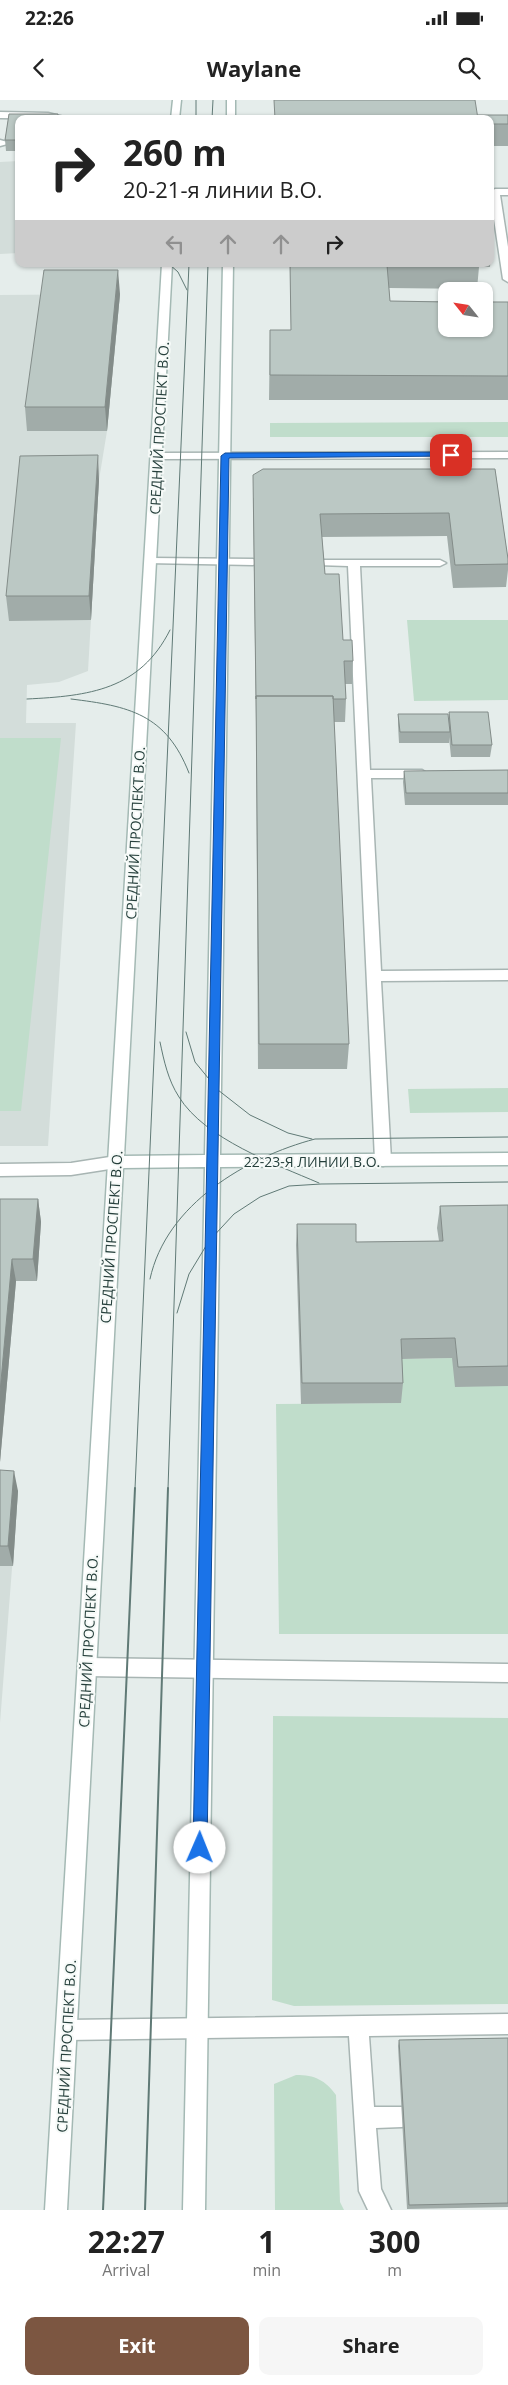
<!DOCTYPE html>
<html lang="en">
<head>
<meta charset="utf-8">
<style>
  :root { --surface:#fff; --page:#f6f6f6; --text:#222; --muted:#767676; --accent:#7c5641 }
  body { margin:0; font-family:"Open Sans",sans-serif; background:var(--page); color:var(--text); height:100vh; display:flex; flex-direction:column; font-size:19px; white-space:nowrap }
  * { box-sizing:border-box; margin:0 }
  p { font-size:16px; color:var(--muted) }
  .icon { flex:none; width:28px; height:28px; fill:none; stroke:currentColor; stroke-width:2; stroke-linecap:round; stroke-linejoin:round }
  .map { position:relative; height:2110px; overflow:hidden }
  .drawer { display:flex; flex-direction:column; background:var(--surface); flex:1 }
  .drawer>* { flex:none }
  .hud { position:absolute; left:15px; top:15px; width:479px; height:152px; border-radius:10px; box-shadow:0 1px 4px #0004; background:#fff; color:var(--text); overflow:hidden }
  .needle { width:32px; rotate:300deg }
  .tools { position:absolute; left:438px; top:182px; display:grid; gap:10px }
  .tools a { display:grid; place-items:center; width:55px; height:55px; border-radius:10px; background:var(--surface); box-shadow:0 1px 4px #0004; font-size:25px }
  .pin { position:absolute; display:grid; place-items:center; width:42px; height:42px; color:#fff; margin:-21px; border-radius:10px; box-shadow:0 2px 8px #0006 }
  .me { position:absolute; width:55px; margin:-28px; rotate:1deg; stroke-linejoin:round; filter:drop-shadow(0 0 4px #0008) }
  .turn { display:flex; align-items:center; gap:18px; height:105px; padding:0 25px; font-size:22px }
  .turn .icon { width:65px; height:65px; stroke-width:2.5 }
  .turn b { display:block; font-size:35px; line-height:42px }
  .lanes { display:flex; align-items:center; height:48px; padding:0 25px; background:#0003; justify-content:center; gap:25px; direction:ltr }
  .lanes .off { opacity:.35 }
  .eta { display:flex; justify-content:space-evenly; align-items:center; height:85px; text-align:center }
  .eta b { font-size:30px; font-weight:700; line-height:35px }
  .primary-button { display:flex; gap:10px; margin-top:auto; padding:10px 25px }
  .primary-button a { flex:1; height:58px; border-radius:10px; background:var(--accent); color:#fff; font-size:20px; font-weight:700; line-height:58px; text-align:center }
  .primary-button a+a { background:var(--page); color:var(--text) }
  .status { display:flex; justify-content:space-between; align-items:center; height:35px; padding:0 25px; background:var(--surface); direction:ltr }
  .status svg { height:14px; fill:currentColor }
  header { display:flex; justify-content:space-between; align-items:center; height:65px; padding:0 25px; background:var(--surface); font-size:22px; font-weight:700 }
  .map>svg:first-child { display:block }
</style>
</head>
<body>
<div class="status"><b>22:26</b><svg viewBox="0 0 49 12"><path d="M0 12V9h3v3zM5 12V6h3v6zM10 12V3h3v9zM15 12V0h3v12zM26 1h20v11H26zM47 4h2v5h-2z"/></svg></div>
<header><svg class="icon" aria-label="back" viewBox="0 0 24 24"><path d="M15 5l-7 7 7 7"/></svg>Waylane<svg class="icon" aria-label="search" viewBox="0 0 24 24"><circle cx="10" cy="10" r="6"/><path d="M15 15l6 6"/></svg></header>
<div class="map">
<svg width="508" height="2110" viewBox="0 0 508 2110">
  <rect width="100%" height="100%" fill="#e5edeb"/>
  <path fill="#d3ddda" d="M19 61V153L0 154V62Z
    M120 194 107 331 99 380 88 571 59 582 27 585 26 623H76L48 1046H0V195Z
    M0 1391H18L0 1623Z"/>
  <path fill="#c0ddcb" d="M508 322V337H270V323Z
    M407 520H508V600L414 601Z
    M0 638H61L21 1011H0Z
    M508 988V1012L410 1013 408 989Z
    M452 1258 508 1286V1534H279L276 1304 401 1303 398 1259Z
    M273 1616 508 1618V1904L294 1906 272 1900Z
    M296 1975C315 1975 325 1980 336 1995L340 2102 344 2110H275L274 1984Z"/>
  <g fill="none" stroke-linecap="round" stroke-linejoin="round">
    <defs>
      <path id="lane" d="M0 12 48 13 72 19 0 18Z
        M0 40 11 43 0 46Z
        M495 89H508V95H500L508 147V182L503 179 490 92Z
        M151 458 253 459 259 462 253 465 147 463V459Z
        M321 460H440L446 463 440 466H360L370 670H422L428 674 422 678H371L381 871 508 870V880L381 881 391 1060 388 1064 383 1066 378 1064 375 1060 348 466 317 465 315 463Z
        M116 1056 121 1058 124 1062 121 1066 116 1068 71 1075 0 1076V1064L71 1063Z
        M87 1558 508 1564V1582L87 1576 81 1573 78 1567 81 1561Z
        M508 1914V1934L369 1936 374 2007H402L409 2010 412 2017 409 2024 402 2027 376 2028 381 2089 391 2110H368L359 2091 349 1936 67 1940 60 1937 57 1930 60 1923 67 1920Z"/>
      <path id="street" d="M508 352V358L158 359 153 356 158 353Z"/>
      <path id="secondary" d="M173 0H181L179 19H171Z
        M227 0H235V19H227Z
        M162 164H172L124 1056 205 1055 223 164H233L220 1055 508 1053V1065L220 1067 205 2110H183L205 1067 123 1068 67 2110H45Z"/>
    </defs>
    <use href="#lane" stroke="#a8b5b3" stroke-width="3"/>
    <use href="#street" stroke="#a8b5b3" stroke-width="3"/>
    <use href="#secondary" stroke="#a4b9b4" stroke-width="3"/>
    <use href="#lane" fill="#fff" fill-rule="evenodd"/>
    <use href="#street" fill="#fff" fill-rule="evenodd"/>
    <use href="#secondary" fill="#fff" fill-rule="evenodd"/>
    <path stroke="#607a76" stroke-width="1" d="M196 0V19
      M212 19 213 0
      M169 164 178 172 187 190
      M27 599C89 596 140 590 170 530
      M71 599C129 606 166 614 189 673
      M186 932 195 962 218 990 250 1015 288 1033 312 1039
      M160 942C164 961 168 980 179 997 205 1039 275 1064 319 1083
      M150 1179C166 1104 247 1057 315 1039L508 1037
      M177 1213 189 1174 209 1141 234 1114 260 1097 289 1086 321 1084 508 1082
      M135 1389 189 164
      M168 1389 208 164"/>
    <path stroke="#607a76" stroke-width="2" d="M103 2110 135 1388
      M145 2110 168 1388"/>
  </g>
  <path fill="#a1aca9" d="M9 14H58V19H19V51H6L5 40Z
    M478 15H508V46H490V19Z
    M490 129 492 144 490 167H479L477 189 389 188 390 201 508 202V300H269L270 230H291L290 164H269H490Z
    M120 194 107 331H27L25 307Z
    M495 369 508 459V470L506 487 453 488 447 436 322 437 325 474 343 540 353 561 352 584H345L346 599 345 622H334L349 944 347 969H258L256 622 253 398Z
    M99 380 91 520 9 521 6 496Z
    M449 612 492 645 490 657H451L449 637V643H399L398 625V614L449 619Z
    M508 670V705H405L403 682 404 671Z
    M0 1099H38L41 1122 37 1181H16L0 1362Z
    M508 1105V1286L455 1287 452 1258 402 1259 403 1283 401 1303 301 1304 296 1145 297 1124 356 1142 439 1141 437 1128 440 1106Z
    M0 1370 18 1391 13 1466H0Z
    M508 1938V2107L407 2109 398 1946 399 1940Z"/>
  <path fill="#838c89" d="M118 170 120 194 107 331 105 307Z
    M98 355 99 380 91 520 89 496Z
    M38 1099 41 1122 37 1181 33 1159Z
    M12 1159 16 1181 0 1362V1292Z
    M14 1371 18 1391 13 1466 8 1446Z"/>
  <path fill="#bbc8c4" stroke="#838c89" d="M274 0H475L478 19H275Z
    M9 14H58L57 19H19V40H5Z
    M478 15H508V24H490V19H478Z
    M490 129 492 144H490Z
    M290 164H480V165H387L390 201 446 202V229H484V202H508V276L270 275V230H291Z
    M44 170H118L105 307H25Z
    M98 355 89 496H6L20 356Z
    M263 369H495L508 459V464L455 465 449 413 320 414 325 474H339L343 540H352L353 561H344L346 599H333V596H256V599L253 375Z
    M256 596H333L349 944H259Z
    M449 612H488L492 645H452Z
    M398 614H448L450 632H400Z
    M508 670V693H406L404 671Z
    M0 1099H38L33 1159H12L0 1292Z
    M508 1105V1266L458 1267 455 1238 401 1239 403 1283H302L297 1124H356V1142L443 1141 440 1106Z
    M0 1370 14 1371 8 1446H0Z
    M508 1938V2103L409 2105 399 1940Z"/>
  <path fill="#1a73e8" stroke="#114b97" d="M451 352 454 353V356L229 358 207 1748 205 1753 200 1755 195 1753 193 1748 221 356 225 353Z"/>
  <g text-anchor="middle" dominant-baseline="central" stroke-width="4" stroke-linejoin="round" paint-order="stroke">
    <g font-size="14" fill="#253f3b" stroke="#f6faf8">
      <text transform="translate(159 328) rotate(-87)">СРЕДНИЙ ПРОСПЕКТ В.О.</text>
      <text transform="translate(135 733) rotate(-87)">СРЕДНИЙ ПРОСПЕКТ В.О.</text>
      <text x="312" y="1061">22-23-Я ЛИНИИ В.О.</text>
      <text transform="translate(111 1137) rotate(-86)">СРЕДНИЙ ПРОСПЕКТ В.О.</text>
      <text transform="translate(88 1541) rotate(-87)">СРЕДНИЙ ПРОСПЕКТ В.О.</text>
      <text transform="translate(66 1946) rotate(-87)">СРЕДНИЙ ПРОСПЕКТ В.О.</text>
    </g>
  </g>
</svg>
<div class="tools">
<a><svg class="needle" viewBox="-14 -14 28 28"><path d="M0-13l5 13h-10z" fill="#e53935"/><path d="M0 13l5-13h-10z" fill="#767676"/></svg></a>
</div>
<div class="pin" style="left:451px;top:355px;background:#d93025"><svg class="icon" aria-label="arrive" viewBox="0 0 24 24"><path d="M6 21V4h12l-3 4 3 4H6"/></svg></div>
<svg class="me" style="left:200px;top:1748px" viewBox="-20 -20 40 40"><circle r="19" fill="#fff"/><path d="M0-13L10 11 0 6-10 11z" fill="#1a73e8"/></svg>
<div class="hud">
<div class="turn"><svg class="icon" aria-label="right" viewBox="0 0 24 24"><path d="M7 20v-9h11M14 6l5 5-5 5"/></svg><div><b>260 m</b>20-21-я линии В.О.</div></div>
<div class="lanes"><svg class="icon off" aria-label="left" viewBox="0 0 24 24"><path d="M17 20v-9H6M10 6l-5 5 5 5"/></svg><svg class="icon off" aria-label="ahead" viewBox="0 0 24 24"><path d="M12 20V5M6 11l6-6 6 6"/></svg><svg class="icon off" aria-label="ahead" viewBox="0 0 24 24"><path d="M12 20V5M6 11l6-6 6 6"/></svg><svg class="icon" aria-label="right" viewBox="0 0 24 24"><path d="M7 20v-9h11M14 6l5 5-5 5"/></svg></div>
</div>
</div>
<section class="drawer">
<div class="eta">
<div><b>22:27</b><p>Arrival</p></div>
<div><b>1</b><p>min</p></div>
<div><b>300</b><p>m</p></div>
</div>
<div class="primary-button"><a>Exit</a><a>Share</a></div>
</section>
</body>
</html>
